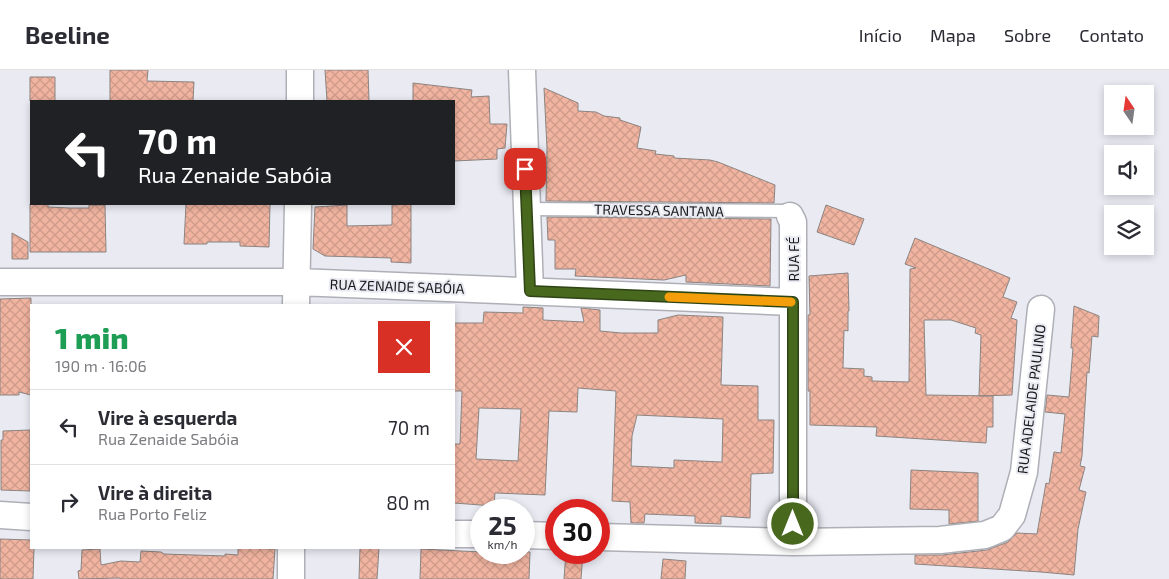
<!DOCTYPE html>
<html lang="pt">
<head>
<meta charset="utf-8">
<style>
  :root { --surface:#fff; --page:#f7f7f7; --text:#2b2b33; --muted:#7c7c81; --line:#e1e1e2 }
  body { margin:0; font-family:"Exo 2",sans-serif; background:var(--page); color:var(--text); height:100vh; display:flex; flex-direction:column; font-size:19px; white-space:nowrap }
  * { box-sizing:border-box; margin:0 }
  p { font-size:16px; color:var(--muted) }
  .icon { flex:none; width:28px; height:28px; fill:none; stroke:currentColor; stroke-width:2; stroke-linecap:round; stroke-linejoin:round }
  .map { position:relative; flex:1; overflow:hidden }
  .panel { position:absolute; left:30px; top:234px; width:425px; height:245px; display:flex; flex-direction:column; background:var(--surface); border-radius:0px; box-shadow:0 2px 8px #0003 }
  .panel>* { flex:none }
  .banner { position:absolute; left:30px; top:30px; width:425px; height:105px; border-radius:0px; box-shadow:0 2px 8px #0003; background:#202124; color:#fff; overflow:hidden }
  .needle { width:32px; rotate:347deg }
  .controls { position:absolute; left:1104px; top:15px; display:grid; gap:10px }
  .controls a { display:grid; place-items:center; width:50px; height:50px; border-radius:0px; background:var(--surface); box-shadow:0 2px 8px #0003; font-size:25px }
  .speed { position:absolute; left:470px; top:429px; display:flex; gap:10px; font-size:25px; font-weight:700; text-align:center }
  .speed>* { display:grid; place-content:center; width:65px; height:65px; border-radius:50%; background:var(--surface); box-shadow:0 2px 8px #0003; line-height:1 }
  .speed small { font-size:12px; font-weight:400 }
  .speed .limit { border:8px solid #d22; background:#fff; color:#111 }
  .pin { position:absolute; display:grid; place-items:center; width:42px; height:42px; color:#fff; margin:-21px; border-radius:10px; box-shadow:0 2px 8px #0006 }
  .me { position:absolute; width:55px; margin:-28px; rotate:0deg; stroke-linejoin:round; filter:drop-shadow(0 0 4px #0008) }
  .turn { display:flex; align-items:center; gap:18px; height:105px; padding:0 25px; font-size:22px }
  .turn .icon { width:65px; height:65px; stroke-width:2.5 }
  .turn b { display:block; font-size:35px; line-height:42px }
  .round { display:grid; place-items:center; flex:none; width:52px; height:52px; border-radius:0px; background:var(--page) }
  .head { display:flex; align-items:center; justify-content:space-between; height:85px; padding:0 25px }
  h1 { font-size:30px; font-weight:800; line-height:38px; color:#1e9e55 }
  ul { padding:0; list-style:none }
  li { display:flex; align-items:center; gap:15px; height:75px; padding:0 25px; border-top:1px solid var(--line) }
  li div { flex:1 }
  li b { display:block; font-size:19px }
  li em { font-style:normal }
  header { display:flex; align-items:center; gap:30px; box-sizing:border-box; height:70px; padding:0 25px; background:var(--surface); border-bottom:1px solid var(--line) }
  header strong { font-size:24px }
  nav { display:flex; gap:28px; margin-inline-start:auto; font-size:18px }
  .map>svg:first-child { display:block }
</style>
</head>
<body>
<header>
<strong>Beeline</strong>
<nav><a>Início</a><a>Mapa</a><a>Sobre</a><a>Contato</a></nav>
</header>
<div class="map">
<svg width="1169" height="509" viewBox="0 0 1169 509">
  <defs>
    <pattern id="building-cross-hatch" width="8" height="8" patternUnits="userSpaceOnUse" patternTransform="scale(1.25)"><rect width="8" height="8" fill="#f1b4a1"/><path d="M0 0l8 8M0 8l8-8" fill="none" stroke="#ce9a8a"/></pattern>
  </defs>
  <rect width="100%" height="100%" fill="#e9eaf2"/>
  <path fill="url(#building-cross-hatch)" stroke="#8c8481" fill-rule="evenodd" d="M110 0H148L147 11 194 12 193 31H110Z
    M325 0H368L369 31H327Z
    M30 7H55V31H30Z
    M413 13 472 20 471 27 489 26 490 54H507L505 78 497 79V89L454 91V31H413Z
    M544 18 578 33V41L596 42 604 46 620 48V50L641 57 637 78 656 81 655 84 674 86V88L710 90 718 92 775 115 774 133 546 131 547 78Z
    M30 134H48V137L70 138H89V135H105L106 182H30Z
    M186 134H270L269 177 240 176V172H207V174H184Z
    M411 134V193L391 192V188L325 186 313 179 315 137 347 135V156L392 155V135Z
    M826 135 864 149 854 175 817 162Z
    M547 147 771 149 770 216 686 212V205L664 210 575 206 576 199H555V170H548Z
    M12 163 28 172V189H12Z
    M915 168 1010 208 1003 227 1017 232 1011 248 1017 250 1012 325 979 326 981 265 975 263 976 258 951 250H924L926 325 993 326V357H987L986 373 876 366 877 357 810 355V321H808V245H810L809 206 848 203 849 241H848V261L844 260 843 298 864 299V306L872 307V311L909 312 910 199 916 198 905 194Z
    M31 228V325L19 322V325H0V229Z
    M1074 236 1099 246 1098 267 1092 266 1089 303 1087 302 1082 386 1080 396 1085 397 1079 420 1086 422 1078 459 1074 505 1041 502 915 494V485H942L987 480 1008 472 1017 463 1037 464 1046 413 1049 414 1054 382 1061 383 1065 344 1045 342 1047 325 1069 327 1073 278H1071Z
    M523 237 543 238V250L584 252 581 238 600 240V261L621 263H658V250L678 245 723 247 721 315 758 316V350H774L773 403 751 404 750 448 721 446V454L695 453V446L645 444 644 453H631L630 432 612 431 616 321 578 318 577 342 549 341 545 425 495 423 494 436 454 433V374H460L462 321H454V253H483L484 242 523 243ZM479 338 521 339 518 391 476 389ZM637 345 723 349 722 392 674 390V398L631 396 632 366Z
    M30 360V421L1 420V370H3V361Z
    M911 400 978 403V451L949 454V440L910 439Z
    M0 469 31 470V478H34L33 509H0Z
    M238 478 275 479 273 509H120V508L79 509 78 501 81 500 82 480 100 479 101 495 121 491 140 492 141 481 161 482 164 484 225 486V484L238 485Z
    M360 478H379L377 509H359Z
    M421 479 481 482H530L529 509H420Z
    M566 482H583L581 509H564Z
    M663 489 686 491 685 509H661Z"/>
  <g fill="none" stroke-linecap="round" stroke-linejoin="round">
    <defs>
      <path id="lane" d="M526 139 786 141 790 146"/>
      <path id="street" d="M522 0 530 221
        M300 31V0
        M790 146 793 152V472
        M0 212H297L793 232
        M296 235 298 134
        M0 445 31 447
        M454 464H481
        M524 465 556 466
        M599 467 793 472 940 470 985 465 1002 458 1012 445 1024 402 1041 239
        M291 509V478"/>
    </defs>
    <use href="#lane" stroke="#afb0b7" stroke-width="15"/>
    <use href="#street" stroke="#afb0b7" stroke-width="29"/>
    <use href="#lane" stroke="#fff" stroke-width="12"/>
    <use href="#street" stroke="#fff" stroke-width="26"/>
  </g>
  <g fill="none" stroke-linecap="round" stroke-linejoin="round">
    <defs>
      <path id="route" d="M525 99 530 221 793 232V454"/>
    </defs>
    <use href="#route" stroke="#2f4414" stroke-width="12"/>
    <use href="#route" stroke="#48681e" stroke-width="9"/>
    <path stroke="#f59e0b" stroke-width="9" d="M669 227 791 232"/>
  </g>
  <g text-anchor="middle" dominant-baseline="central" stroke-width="4" stroke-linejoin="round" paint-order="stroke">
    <g font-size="14" fill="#17171a" stroke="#e9eaf2">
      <text transform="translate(659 140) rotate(1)">TRAVESSA SANTANA</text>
      <text transform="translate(793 189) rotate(-90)">RUA FÉ</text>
      <text transform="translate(397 216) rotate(2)">RUA ZENAIDE SABÓIA</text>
      <text transform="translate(1031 329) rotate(-83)">RUA ADELAIDE PAULINO</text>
    </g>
  </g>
</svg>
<div class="controls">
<a><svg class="needle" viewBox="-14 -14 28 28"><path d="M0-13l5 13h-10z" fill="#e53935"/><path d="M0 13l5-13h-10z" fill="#7c7c81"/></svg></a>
<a><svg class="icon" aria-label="sound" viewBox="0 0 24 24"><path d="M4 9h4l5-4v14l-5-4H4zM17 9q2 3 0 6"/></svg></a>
<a><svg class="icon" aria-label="layers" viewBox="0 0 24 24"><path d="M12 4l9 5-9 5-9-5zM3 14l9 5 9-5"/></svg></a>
</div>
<div class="speed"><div>25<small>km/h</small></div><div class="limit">30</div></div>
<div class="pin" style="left:525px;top:99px;background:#d93025"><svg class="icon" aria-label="arrive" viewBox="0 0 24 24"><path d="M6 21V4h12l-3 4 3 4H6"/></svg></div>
<svg class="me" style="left:793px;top:454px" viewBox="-20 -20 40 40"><circle r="17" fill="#48681e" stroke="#fff" stroke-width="3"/><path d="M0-11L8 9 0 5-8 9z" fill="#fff"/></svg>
<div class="banner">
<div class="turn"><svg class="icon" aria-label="left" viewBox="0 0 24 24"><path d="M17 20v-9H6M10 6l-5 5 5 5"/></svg><div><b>70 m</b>Rua Zenaide Sabóia</div></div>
</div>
<section class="panel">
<div class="head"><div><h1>1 min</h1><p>190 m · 16:06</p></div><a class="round" style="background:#d93025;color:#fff"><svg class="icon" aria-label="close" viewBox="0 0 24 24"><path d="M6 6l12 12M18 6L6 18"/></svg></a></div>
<ul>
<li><svg class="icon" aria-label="left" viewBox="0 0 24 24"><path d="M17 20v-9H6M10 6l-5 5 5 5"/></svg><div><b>Vire à esquerda</b><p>Rua Zenaide Sabóia</p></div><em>70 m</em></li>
<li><svg class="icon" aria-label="right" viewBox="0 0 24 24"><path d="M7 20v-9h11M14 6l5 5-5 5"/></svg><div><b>Vire à direita</b><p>Rua Porto Feliz</p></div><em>80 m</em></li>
</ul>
</section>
</div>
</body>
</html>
